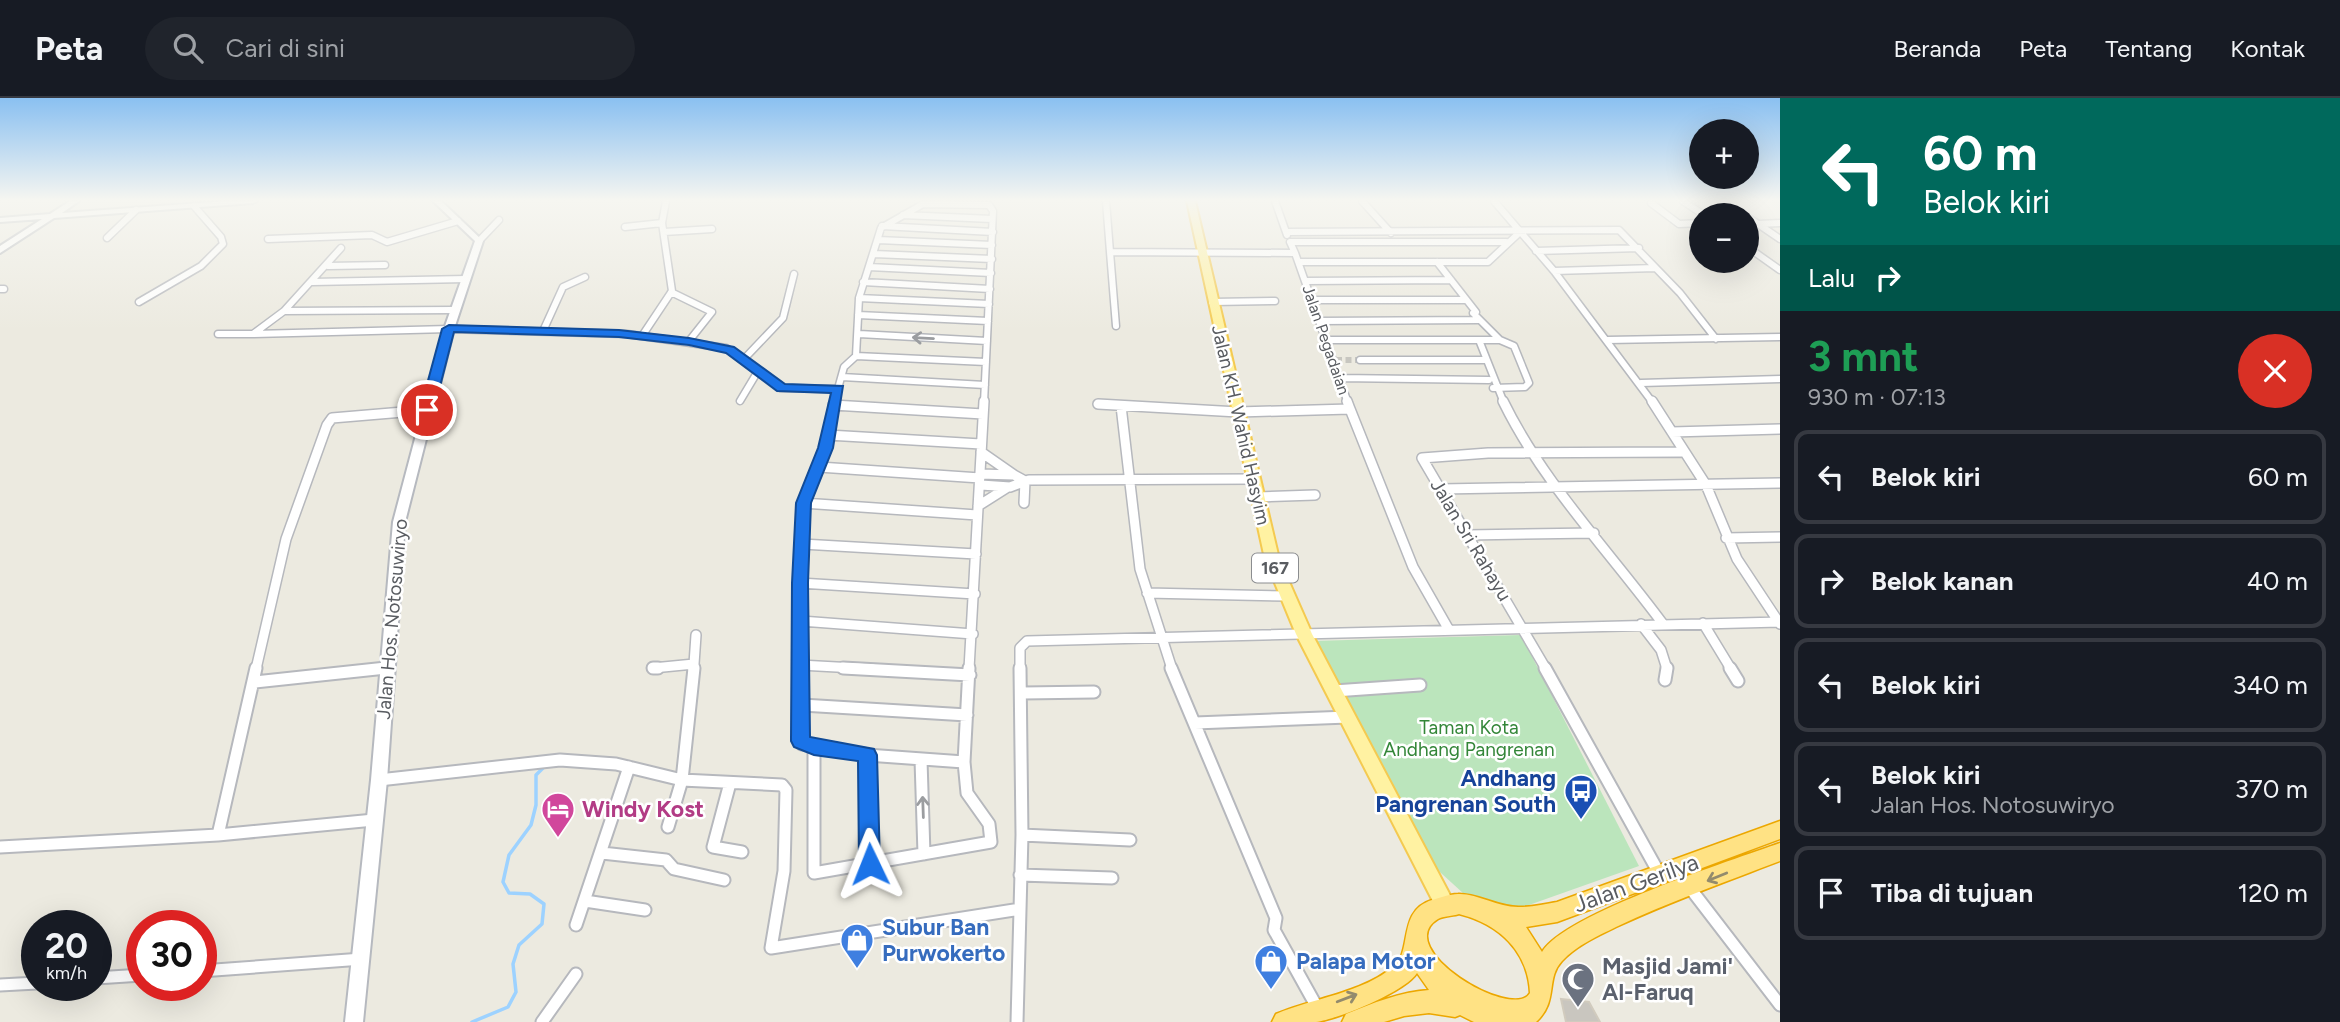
<!DOCTYPE html>
<html lang="id">
<head>
<meta charset="utf-8">
<style>
  :root { --surface:#171b24; --page:#20242c; --text:#f1f3f6; --muted:#9ea1a6; --line:#363941 }
  body { margin:0; font-family:Figtree,sans-serif; background:var(--page); color:var(--text); height:100vh; display:flex; flex-direction:column; font-size:26px; white-space:nowrap }
  * { box-sizing:border-box; margin:0 }
  p { font-size:23px; color:var(--muted) }
  .icon { flex:none; width:38px; height:38px; fill:none; stroke:currentColor; stroke-width:2; stroke-linecap:round; stroke-linejoin:round }
  .map { position:relative; flex:1; overflow:hidden }
  .panel { display:flex; flex-direction:column; background:var(--surface); width:560px }
  .panel>* { flex:none }
  .banner { background:#00695c; color:#fff; overflow:hidden }
  .tools { position:absolute; left:1689px; top:21px; display:grid; gap:14px }
  .tools a { display:grid; place-items:center; width:70px; height:70px; border-radius:50%; background:var(--surface); box-shadow:0 7px 28px #0002; font-size:35px }
  .speed { position:absolute; left:21px; top:812px; display:flex; gap:14px; font-size:35px; font-weight:700; text-align:center }
  .speed>* { display:grid; place-content:center; width:91px; height:91px; border-radius:50%; background:var(--surface); box-shadow:0 7px 28px #0002; line-height:1 }
  .speed small { font-size:18px; font-weight:400 }
  .speed .limit { border:10px solid #d22; background:#fff; color:#111 }
  .pin { position:absolute; display:grid; place-items:center; width:60px; height:60px; color:#fff; margin:-30px; border:4px solid #fff; border-radius:50%; box-shadow:0 2px 7px #0007 }
  .me { position:absolute; width:77px; margin:-38px; rotate:358deg; stroke-linejoin:round; filter:drop-shadow(0 0 5px #0008) }
  .turn { display:flex; align-items:center; gap:24px; height:147px; padding:0 28px; font-size:32px }
  .turn .icon { width:91px; height:91px; stroke-width:2.5 }
  .turn b { display:block; font-size:49px; line-height:60px }
  .then { display:flex; align-items:center; height:66px; padding:0 28px; background:#0003; gap:14px; font-size:26px }
  .round { display:grid; place-items:center; flex:none; width:74px; height:74px; border-radius:37px; background:var(--page) }
  .overview { display:flex; align-items:center; justify-content:space-between; height:119px; padding:0 28px }
  h1 { font-size:42px; font-weight:700; line-height:52px; color:#1e9e55 }
  ul { padding:0; list-style:none }
  li { display:flex; align-items:center; gap:21px; height:94px; margin:0 14px 10px; padding:0 14px; border:4px solid var(--line); border-radius:14px }
  li div { flex:1 }
  li b { display:block; font-size:26px }
  li em { font-style:normal }
  header { display:flex; align-items:center; gap:42px; box-sizing:border-box; height:98px; padding:0 35px; background:var(--surface); border-bottom:2px solid var(--line) }
  header strong { font-size:33px }
  nav { display:flex; gap:38px; margin-inline-start:auto; font-size:24px }
  .search { width:490px; height:63px; background:var(--page); display:flex; align-items:center; gap:18px; box-sizing:border-box; padding:0 24px; border-radius:38px; color:var(--muted); font-size:26px }
  main { display:flex; flex:1; min-height:0 }
  .map>svg:first-child { display:block }
</style>
</head>
<body>
<header>
<strong>Peta</strong>
<div class="search"><svg class="icon" aria-label="search" viewBox="0 0 24 24"><circle cx="10" cy="10" r="6"/><path d="M15 15l6 6"/></svg>Cari di sini</div>
<nav><a>Beranda</a><a>Peta</a><a>Tentang</a><a>Kontak</a></nav>
</header>
<main>
<div class="map">
<svg width="1780" height="924" viewBox="0 0 1780 924">
  <rect width="100%" height="100%" fill="#eceae0"/>
  <path fill="#bbe5bc" d="M1521 537 1639 768 1515 812 1464 796 1430 765 1313 543Z"/>
  <g fill="none" stroke-linecap="round" stroke-linejoin="round">
    <path stroke="#9dd2ff" stroke-width="3.5" d="M472 924 508 909 516 894 513 866 519 847 542 826 544 806 530 796 509 795 503 784 509 757 531 727 536 707V677L544 669"/>
  </g>
  <path fill="#c9c6bf" stroke="#d1cbbe" stroke-width="2" d="M1561 901 1589 904 1600 924H1566Z"/>
  <g fill="none" stroke-linecap="round" stroke-linejoin="round">
    <path stroke="#c7c6c0" stroke-width="6" stroke-dasharray="6 3.5" stroke-linecap="butt" d="M1336 262H1360"/>
    <defs>
      <path id="street-far2" d="M1106 103 1110 154
        M1275 103 1287 137
        M1362 103 1391 135
        M1494 103 1554 173 1653 305
        M1683 103 1704 117
        M1651 105 1679 126 1701 125
        M903 117 992 121
        M1746 118 1758 126
        M1780 125 1758 126 1780 141
        M882 128 993 134
        M625 129 662 125
        M664 134 712 131
        M1286 134 1619 132 1680 195 1716 241
        M1698 139H1701
        M107 140 136 112
        M268 141 372 137 387 144 458 123
        M878 142 992 147
        M479 143 499 122
        M1746 148 1780 172
        M341 150 284 213 454 212
        M1536 153 1639 150
        M1295 155 1290 144H1506
        M874 156 992 161
        M1299 164H1488L1519 135
        M1437 164 1476 214 1473 215 1500 242H1479L1504 305
        M328 168 385 167
        M869 169 991 175
        M1554 173 1655 170
        M1305 183 1451 182
        M312 184 466 181
        M863 184 990 191
        M0 191H4
        M671 194 712 214 689 243
        M859 200 989 206
        M1312 202H1466
        M139 204 201 168 223 146 221 139 194 108
        M1212 204 1275 203
        M284 213 253 236 449 231 627 236 726 250 781 290 838 291
        M858 217 988 223
        M1319 223 1478 222
        M1116 228 1110 154 1295 155 1348 305
        M543 233 563 189 585 179
        M218 236H253
        M859 236 987 243
        M642 238 672 193 662 125 666 103
        M1326 242H1479
        M1607 242 1780 239
        M856 258 986 264
        M744 261 783 220 794 176
        M1360 262H1484
        M842 279 985 287
        M1340 280 1489 282
        M1641 285 1780 281
        M1493 290 1525 289 1529 285 1514 248 1500 242
        M740 303 758 273
        M834 305 844 269 856 258 859 200 881 130 923 106 989 107 993 113 984 305"/>
      <path id="street-far1" d="M1503 303C1543 385 1609 453 1663 526
        M1652 303 1706 387 1737 461 1780 526
        M1098 306 1238 314 1350 311 1347 303
        M833 307 983 316
        M1121 308 1140 471 1172 571
        M1350 311 1413 469 1449 532
        M1672 334 1780 331
        M828 337 981 346
        M981 354 1014 377
        M819 369 980 380
        M980 376 1014 377 1025 383
        M981 387 1010 389 1029 382 1254 381
        M1441 391 1780 385
        M1258 399 1315 397
        M803 405 977 417
        M1024 405 1025 383
        M978 408 1008 389
        M1468 437 1594 435
        M1726 440 1780 439
        M802 446 976 456
        M800 485 975 496
        M1147 495 1287 498
        M801 523 973 536
        M1703 525 1731 571
        M1641 526 1661 552 1667 571
        M694 566 696 537
        M800 567 873 571
        M653 570 694 566 693 571
        M256 571 286 441 327 327 332 320 427 312
        M374 571 386 570
        M801 571 803 405 825 350 835 303
        M969 571 984 303
        M1020 571V550L1027 543 1780 524
        M1546 571 1422 360 1488 355 1682 354"/>
      <path id="street" d="M653 570H658
        M801 570 802 646 867 657 964 664
        M843 570 970 577
        M1020 570 1022 737
        M1171 570 1276 820 1274 832 1318 911
        M1545 570 1659 775
        M1730 570 1738 583
        M1665 582 1667 570
        M255 584 386 570
        M1334 593 1420 587
        M1023 595 1094 594
        M802 607 967 617
        M1195 625 1348 619
        M814 649V775L991 744 989 726 967 695 964 664
        M867 657 870 766
        M921 662 924 756
        M964 664 969 570
        M379 682 560 662 616 666 682 682 782 687 786 692 784 773 771 850 1020 811
        M730 685 713 749 742 754
        M668 729 682 682 694 570
        M218 737 256 570
        M0 749 218 737 374 722
        M602 755 666 762 674 771 724 782
        M1020 777 1112 780
        M1690 790 1780 907
        M585 803 645 812
        M576 827 629 669
        M201 873 362 861
        M96 880 142 877
        M0 887 37 885
        M542 924 576 876
        M1017 924 1022 737 1130 742"/>
      <path id="secondary" d="M70 103H79L62 115 228 103H257L253 105 54 120 0 155V148L42 121 0 124V120L50 116Z
        M433 103H441L483 143 454 231 405 424 387 682 363 924H345L371 682 393 424 444 231 475 143Z"/>
      <path id="primary" d="M1187 103H1195L1279 461 1312 536 1452 801 1454 807 1452 813 1445 816 1438 813 1296 536 1265 461Z"/>
      <path id="highway" d="M1780 723V741L1557 824 1526 829 1542 854C1564 816 1733 762 1780 745V763C1725 784 1669 804 1616 829 1598 838 1577 847 1562 863 1545 881 1559 903 1536 924H1474L1460 917 1455 919 1429 915 1404 918 1384 924H1342L1346 916C1373 905 1400 894 1429 892L1417 875C1405 894 1338 921 1316 924 1302 924 1287 924 1272 924L1276 916C1313 900 1363 895 1394 868 1413 852 1397 813 1432 802 1439 800 1450 796 1458 796 1477 795 1499 810 1520 809 1532 809 1545 806 1557 804ZM1459 816C1499 826 1528 853 1530 895 1513 924 1390 850 1438 821 1443 818 1453 818 1459 816Z"/>
    </defs>
    <use href="#street-far2" stroke="#b6b8bd" stroke-width="9"/>
    <use href="#street-far1" stroke="#b6b8bd" stroke-width="12"/>
    <use href="#street" stroke="#b6b8bd" stroke-width="15"/>
    <use href="#secondary" stroke="#b6b9bf" stroke-width="4"/>
    <use href="#primary" stroke="#f4ca51" stroke-width="4"/>
    <use href="#highway" stroke="#eca700" stroke-width="3"/>
    <use href="#street-far2" stroke="#fff" stroke-width="6"/>
    <use href="#street-far1" stroke="#fff" stroke-width="9"/>
    <use href="#street" stroke="#fff" stroke-width="11"/>
    <use href="#secondary" fill="#fff" fill-rule="evenodd"/>
    <use href="#primary" fill="#fff2a2" fill-rule="evenodd"/>
    <use href="#highway" fill="#ffe284" fill-rule="evenodd"/>
  </g>
  <defs><path id="oneway-shaft" d="M-6 0H5M1.5-3L5.5 0L1.5 3" fill="none" stroke-width="1.6" stroke-linecap="round" stroke-linejoin="round" transform="scale(1.75)"/></defs>
  <g stroke="#9b9da0">
    <use href="#oneway-shaft" transform="translate(923 240) rotate(-177)"/>
    <use href="#oneway-shaft" transform="translate(923 709) rotate(-92)"/>
  </g>
  <g stroke="#938b6d">
    <use href="#oneway-shaft" transform="translate(1717 779) rotate(158)"/>
    <use href="#oneway-shaft" transform="translate(1347 900) rotate(-21)"/>
  </g>
  <linearGradient id="sky" x2="0" y2="1"><stop stop-color="#8ac0f1"/><stop offset="0.44" stop-color="#f6f6f1"/><stop offset="1" stop-color="#f6f6f1" stop-opacity="0"/></linearGradient>
  <rect width="1780" height="232" fill="url(#sky)"/>
  <path fill="#1a73e8" stroke="#114b97" stroke-width="2" d="M449 227 619 232 689 240 734 249 785 286 843 288 833 350 811 405 808 485 810 639 874 651 877 657 880 766 877 773 870 776 862 773 859 766 858 663 814 657 794 649 791 643 792 485 796 405 818 350 831 295 777 293 726 255 689 247 619 239 454 234 434 312 422 315 420 312 442 231Z"/>
  <defs>
    <symbol id="bus-pin" viewBox="-11 -11 22 30"><path d="M0 17L-7.5 6A9.5 9.5 0 1 1 7.5 6Z" fill="#1a4fb4" stroke="#fff"/><path d="M-5-6H5V4H4V6H2V4H-2V6H-4V4H-5ZM-3.5-4V0h7V-4ZM-3.5 1.2v1.5H-2V1.2ZM2 1.2v1.5H3.5V1.2Z" fill="#fff"/></symbol>
    <symbol id="hotel-pin" viewBox="-11 -11 22 30"><path d="M0 17L-7.5 6A9.5 9.5 0 1 1 7.5 6Z" fill="#d1479c" stroke="#fff"/><path d="M-6-4.5h1.5V1H6V5H4.5V3h-9V5H-6ZM-4 0a1.8 1.8 0 1 1 3.6 0ZM.5 0V-2.5h3Q6-2.5 6 0Z" fill="#fff"/></symbol>
    <symbol id="shop-pin" viewBox="-11 -11 22 30"><path d="M0 17L-7.5 6A9.5 9.5 0 1 1 7.5 6Z" fill="#3f7fe0" stroke="#fff"/><path d="M-5-2.5h2.3a2.7 3.5 0 0 1 5.4 0H5L5.5 6h-11ZM-1.5-2.5h3a1.5 2.3 0 0 0-3 0Z" fill="#fff"/></symbol>
    <symbol id="mosque-pin" viewBox="-11 -11 22 30"><path d="M0 17L-7.5 6A9.5 9.5 0 1 1 7.5 6Z" fill="#6b7280" stroke="#fff"/><path d="M3.5-4.9A6 6 0 1 0 3.5 4.9A5 5 0 1 1 3.5-4.9Z" fill="#fff"/></symbol>
  </defs>
  <g fill-rule="evenodd">
    <use href="#bus-pin" x="1562" y="674" width="38" height="52"/>
    <use href="#hotel-pin" x="539" y="692" width="38" height="52"/>
    <use href="#shop-pin" x="838" y="823" width="38" height="52"/>
    <use href="#shop-pin" x="1252" y="844" width="38" height="52"/>
    <use href="#mosque-pin" x="1559" y="862" width="38" height="52"/>
  </g>
  <g text-anchor="middle" dominant-baseline="central" stroke-width="5" stroke-linejoin="round" paint-order="stroke">
    <g font-size="16" fill="#595c61" stroke="#fff">
      <text transform="translate(1326 242) rotate(71)">Jalan Pegadaian</text>
    </g>
    <rect fill="#fff" stroke="#8b8d90" stroke-width="2" x="1252" y="455.5" width="46" height="29" rx="5"/>
    <g font-size="18" font-weight="bold" fill="#595c61">
      <text x="1275" y="470">167</text>
    </g>
    <g font-size="19" fill="#595c61" stroke="#fff">
      <text transform="translate(1241 327) rotate(77)">Jalan KH. Wahid Hasyim</text>
      <text transform="translate(1471 442) rotate(59)">Jalan Sri Rahayu</text>
      <text transform="translate(392 521) rotate(-85)">Jalan Hos. Notosuwiryo</text>
    </g>
    <g font-size="19" fill="#338638" stroke="#fff">
      <text x="1469" y="629">Taman Kota<tspan x="1469" dy="22">Andhang Pangrenan</tspan></text>
    </g>
    <g font-size="23" font-weight="bold" fill="#164399" stroke="#fff" text-anchor="end">
      <text x="1556" y="680">Andhang<tspan x="1556" dy="26">Pangrenan South</tspan></text>
    </g>
    <g font-size="23" font-weight="bold" fill="#b23c85" stroke="#fff" text-anchor="start">
      <text x="582" y="711">Windy Kost</text>
    </g>
    <g font-size="23" fill="#595c61" stroke="#fff">
      <text transform="translate(1636 785) rotate(-20)">Jalan Gerilya</text>
    </g>
    <g font-size="23" font-weight="bold" fill="#366cbe" stroke="#fff" text-anchor="start">
      <text x="882" y="829">Subur Ban<tspan x="882" dy="26">Purwokerto</tspan></text>
      <text x="1296" y="863">Palapa Motor</text>
    </g>
    <g font-size="23" font-weight="bold" fill="#5b616d" stroke="#fff" text-anchor="start">
      <text x="1602" y="868">Masjid Jami'<tspan x="1602" dy="26">Al-Faruq</tspan></text>
    </g>
  </g>
</svg>
<div class="tools">
<a>+</a>
<a>−</a>
</div>
<div class="speed"><div>20<small>km/h</small></div><div class="limit">30</div></div>
<div class="pin" style="left:427px;top:312px;background:#d93025"><svg class="icon" aria-label="arrive" viewBox="0 0 24 24"><path d="M6 21V4h12l-3 4 3 4H6"/></svg></div>
<svg class="me" style="left:870px;top:766px" viewBox="-20 -20 40 40"><path d="M0-17L14 15 0 8-14 15z" fill="#1a73e8" stroke="#fff" stroke-width="4"/></svg>
</div>
<section class="panel">
<div class="banner">
<div class="turn"><svg class="icon" aria-label="left" viewBox="0 0 24 24"><path d="M17 20v-9H6M10 6l-5 5 5 5"/></svg><div><b>60 m</b>Belok kiri</div></div>
<div class="then">Lalu<svg class="icon" aria-label="right" viewBox="0 0 24 24"><path d="M7 20v-9h11M14 6l5 5-5 5"/></svg></div>
</div>
<div class="overview"><div><h1>3 mnt</h1><p>930 m · 07:13</p></div><a class="round" style="background:#d93025;color:#fff"><svg class="icon" aria-label="close" viewBox="0 0 24 24"><path d="M6 6l12 12M18 6L6 18"/></svg></a></div>
<ul>
<li><svg class="icon" aria-label="left" viewBox="0 0 24 24"><path d="M17 20v-9H6M10 6l-5 5 5 5"/></svg><div><b>Belok kiri</b></div><em>60 m</em></li>
<li><svg class="icon" aria-label="right" viewBox="0 0 24 24"><path d="M7 20v-9h11M14 6l5 5-5 5"/></svg><div><b>Belok kanan</b></div><em>40 m</em></li>
<li><svg class="icon" aria-label="left" viewBox="0 0 24 24"><path d="M17 20v-9H6M10 6l-5 5 5 5"/></svg><div><b>Belok kiri</b></div><em>340 m</em></li>
<li><svg class="icon" aria-label="left" viewBox="0 0 24 24"><path d="M17 20v-9H6M10 6l-5 5 5 5"/></svg><div><b>Belok kiri</b><p>Jalan Hos. Notosuwiryo</p></div><em>370 m</em></li>
<li><svg class="icon" aria-label="arrive" viewBox="0 0 24 24"><path d="M6 21V4h12l-3 4 3 4H6"/></svg><div><b>Tiba di tujuan</b></div><em>120 m</em></li>
</ul>
</section>
</main>
</body>
</html>
